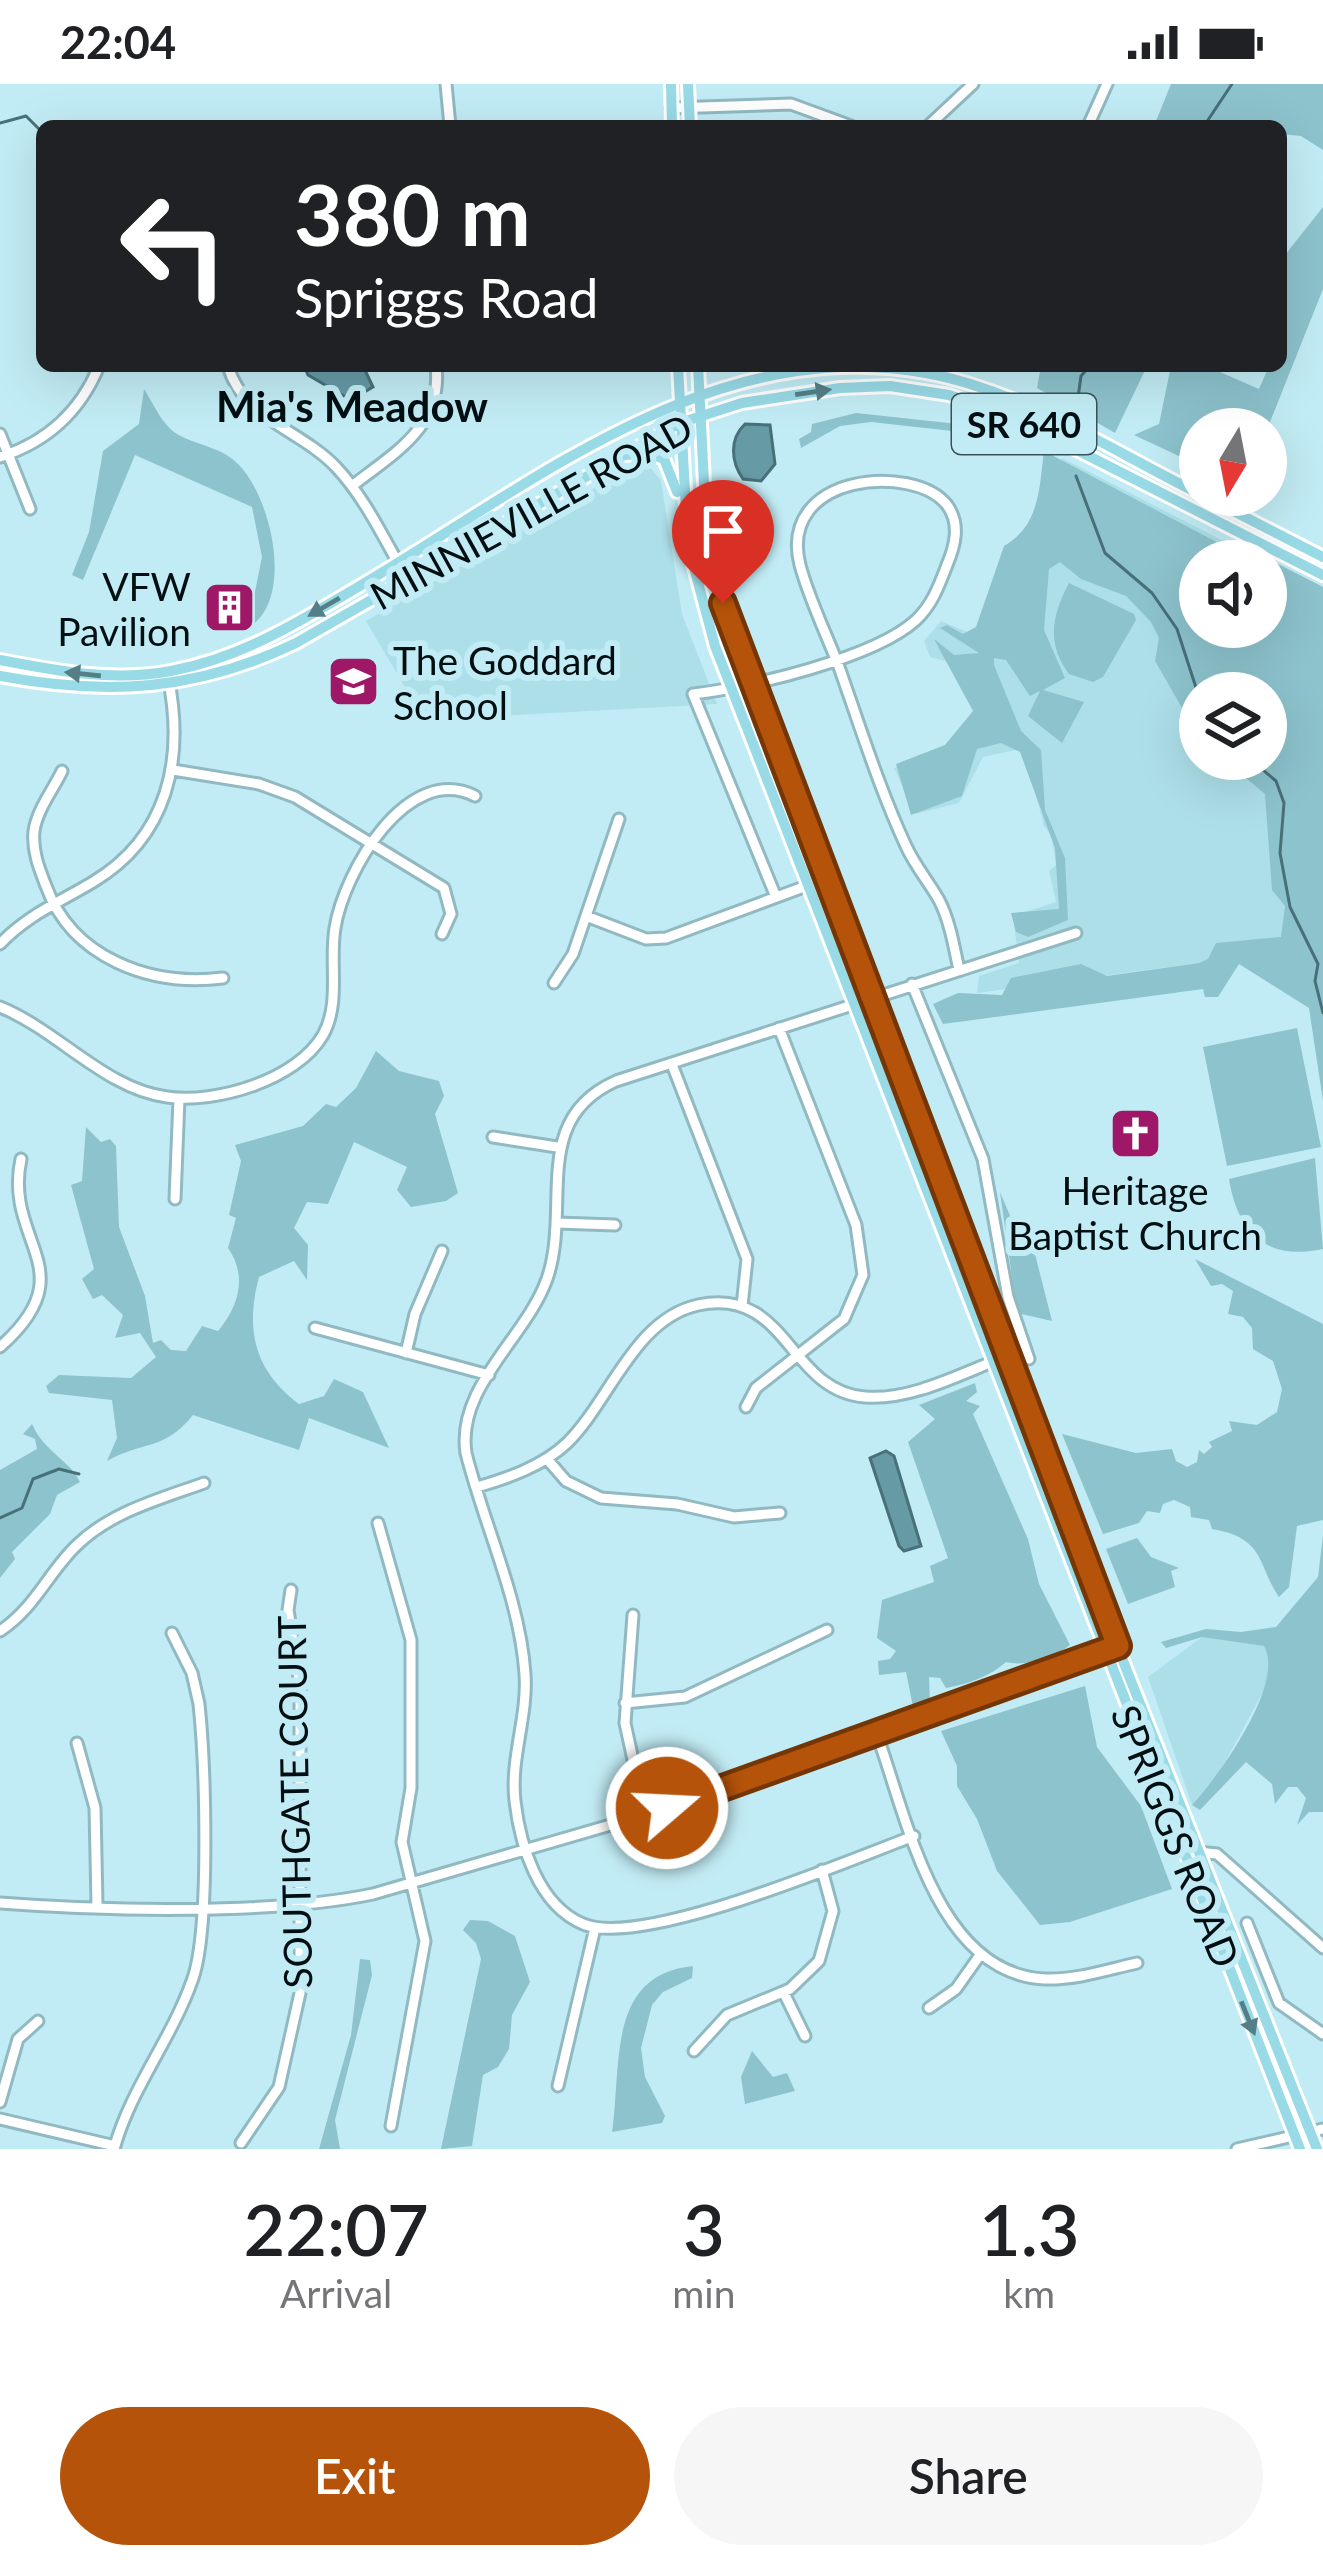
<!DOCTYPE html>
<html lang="en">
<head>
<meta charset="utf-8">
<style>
  :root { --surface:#fff; --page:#f6f6f6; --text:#202124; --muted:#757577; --accent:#b45309 }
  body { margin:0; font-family:Lato,sans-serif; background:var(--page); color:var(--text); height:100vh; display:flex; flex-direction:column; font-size:45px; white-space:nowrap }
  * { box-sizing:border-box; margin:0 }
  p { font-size:39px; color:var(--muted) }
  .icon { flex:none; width:66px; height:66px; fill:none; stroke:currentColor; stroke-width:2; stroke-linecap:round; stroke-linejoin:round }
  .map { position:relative; height:2065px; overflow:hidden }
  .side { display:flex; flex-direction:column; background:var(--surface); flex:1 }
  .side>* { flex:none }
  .banner { position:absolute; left:36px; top:36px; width:1251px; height:252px; border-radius:18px; box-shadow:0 12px 48px #0002; background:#202124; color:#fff; overflow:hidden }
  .needle { width:78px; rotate:190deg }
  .tools { position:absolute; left:1179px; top:324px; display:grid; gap:24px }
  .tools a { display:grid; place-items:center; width:108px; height:108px; border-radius:50%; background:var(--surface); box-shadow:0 12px 48px #0002; font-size:60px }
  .pin { position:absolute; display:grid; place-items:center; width:102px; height:102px; color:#fff; margin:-123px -51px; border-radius:50% 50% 50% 0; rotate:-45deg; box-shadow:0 0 12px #0007 }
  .pin .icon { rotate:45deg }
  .me { position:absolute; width:132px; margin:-66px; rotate:71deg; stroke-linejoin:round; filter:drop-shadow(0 0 9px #0008) }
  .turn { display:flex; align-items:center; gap:42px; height:252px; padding:0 60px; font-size:54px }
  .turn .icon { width:156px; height:156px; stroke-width:2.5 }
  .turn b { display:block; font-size:84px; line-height:102px }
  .eta { display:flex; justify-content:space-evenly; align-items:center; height:204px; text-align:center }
  .eta b { font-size:72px; font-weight:600; line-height:84px }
  .cta { display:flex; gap:24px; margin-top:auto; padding:24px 60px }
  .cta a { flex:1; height:138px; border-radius:72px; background:var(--accent); color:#fff; font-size:48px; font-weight:600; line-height:138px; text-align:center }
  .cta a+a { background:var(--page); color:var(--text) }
  .status { display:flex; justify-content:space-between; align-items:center; height:84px; padding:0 60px; background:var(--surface); direction:ltr }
  .status svg { height:33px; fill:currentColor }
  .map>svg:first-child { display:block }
</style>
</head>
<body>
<div class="status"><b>22:04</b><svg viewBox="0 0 49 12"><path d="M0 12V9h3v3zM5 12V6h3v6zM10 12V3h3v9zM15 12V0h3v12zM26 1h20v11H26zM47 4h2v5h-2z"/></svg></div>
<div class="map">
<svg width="1323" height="2065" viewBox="0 0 1323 2065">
  <rect width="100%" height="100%" fill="#c2ecf5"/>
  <path fill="#addfe9" d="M1062 374 1245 468 1247 477H1200V675H1266L1301 865 977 909 979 892 1019 879 1013 832 1056 818 1049 787 1056 781 1052 753 1044 742 1024 664 983 673 959 719 915 730 894 684 950 664 980 623 965 582 930 573 924 557 941 537 972 550 984 546 1017 461Z
    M647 379 661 397 682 530 717 620 424 636 366 537 632 382Z
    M1202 1553 1274 1563 1264 1606 1217 1693 1192 1721 1148 1593Z"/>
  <path fill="#8dc3cd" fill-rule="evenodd" d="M1171 0H1323V66L1301 52 1281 50V42H1154Z
    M1323 123V205L1266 348 1200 345V382L1134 351 1159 340 1171 282H1206L1259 305 1269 282H1281V176Z
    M1041 282H1147L1115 349 1037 304Z
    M144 305C153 319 163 342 177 350 196 361 220 363 236 378 270 409 293 506 255 539L249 537 262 473 252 423 135 371 83 496 72 491 89 448 103 367 139 340Z
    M856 329 949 339 979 350 871 338 840 342 801 364 799 355 811 348 812 340Z
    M1044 367 1245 473V463L1323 503V1017L1309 924 1239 880 1218 913H1205L1203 905 943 940 933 920 958 909 1002 911 1011 894 1081 880 1107 892 1199 879 1208 875 1216 859 1281 853 1285 822 1272 806 1265 710 1223 675H1266V609H1200V655L1155 577 1159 554 1151 538 1126 512 1081 495 1060 478 1049 485 1044 546 1065 594 1043 606 1084 618 1062 659 1028 632 1040 607 1030 612 1006 576 994 574V581L1021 647 1041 666 1045 726 1065 774 1068 836 1028 853 1016 848 1011 829 1059 825 1055 764 1020 668 1001 659 977 665 962 712 911 731 896 680 945 661 973 627 934 555 954 571 979 569 940 544 947 541 963 550 976 543 1004 462C1040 441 1039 405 1044 367ZM1200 477H1266V543H1200Z
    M1069 499 1134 530 1136 536 1103 593 1093 598 1069 590C1046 559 1052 531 1069 499Z
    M1297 944 1321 1063 1227 1082 1203 963Z
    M376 967 399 987 439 997 444 1012 435 1030 458 1109 446 1117 411 1123 397 1106 407 1083 354 1058 328 1120 307 1118 294 1144 308 1161 307 1196 294 1177 259 1193C245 1245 254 1286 299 1320L324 1312 334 1295 363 1308 389 1364 309 1334 299 1366 193 1331C163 1368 144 1356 107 1377L117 1354 112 1316 49 1309 46 1302 59 1291 131 1294 156 1273 140 1249 115 1254 123 1231 102 1211 93 1215 82 1195 94 1185 71 1101 82 1097 86 1043 101 1058 110 1055 116 1062 119 1143 145 1212 153 1259 161 1256 171 1266 186 1267 202 1242 218 1247C240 1221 247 1191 228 1164L236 1134 229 1131 241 1077 235 1061 303 1042 326 1020 336 1023 356 1004Z
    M1315 1074 1323 1165C1267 1177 1238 1150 1229 1095Z
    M1000 1108 1016 1146 1035 1170 1052 1237 1017 1229Z
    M1195 1175 1323 1240V1436L1297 1442 1289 1503 1279 1513C1257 1481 1266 1454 1212 1445L1209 1436 1191 1433 1190 1423 1174 1416 1163 1420 1160 1429 1147 1427 1139 1439 1103 1450 1062 1350 1136 1369 1172 1365 1176 1377 1187 1383 1197 1378 1199 1366 1204 1370 1212 1363 1209 1358 1232 1347 1229 1337 1257 1341 1277 1328 1282 1305 1273 1277 1253 1265 1252 1244 1243 1233 1228 1230 1233 1207 1222 1200 1211 1202Z
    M975 1299 977 1308 966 1317 980 1322 973 1330 1028 1455 1039 1500 1070 1561C1054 1574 1025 1583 1006 1578 990 1592 969 1600 946 1604L940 1594 929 1593 930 1618 913 1623 906 1588 879 1591 878 1577 890 1575 896 1567 877 1554 882 1516 934 1498 930 1482 948 1474 908 1358 935 1335 919 1321Z
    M32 1340C45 1369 70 1376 80 1398L57 1411 50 1430 12 1468 15 1475 0 1494V1386L37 1365 35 1355 23 1350Z
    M1323 1451V1728H1309L1297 1741 1306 1714 1297 1703H1288L1275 1720 1272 1700 1246 1678 1200 1726 1192 1721C1218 1693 1286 1599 1264 1562L1202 1553 1166 1564 1161 1558 1206 1545 1241 1548 1276 1543 1318 1493Z
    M1137 1454 1151 1473 1179 1484 1171 1487 1175 1503 1128 1520 1106 1465Z
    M1085 1602 1097 1663 1141 1722 1172 1805 1070 1838 1040 1841 997 1787 977 1735 957 1702V1682L941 1647Z
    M470 1836 488 1837 515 1852 530 1898 512 1931 509 1965 498 1983 483 1991 472 2062 441 2065 481 1875 476 1859 463 1846Z
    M360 1875 370 1876 372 1891 335 2036 340 2065H319L351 1951Z
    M693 1882 692 1894 663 1908 652 1921 641 1964 645 1993 665 2032 662 2039 612 2048C622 1981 606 1891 693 1882Z
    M752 1967 773 1993 787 1989 795 2007 745 2020 741 1993Z"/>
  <path fill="#669aa5" stroke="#487079" stroke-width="3" d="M304 282H363L373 303 351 316 308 291Z
    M745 340 770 341 775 380 761 397 743 395C731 378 729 355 745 340Z
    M886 1367 894 1372 921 1462 904 1467 899 1462 870 1374Z"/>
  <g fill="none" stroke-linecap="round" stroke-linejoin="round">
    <path stroke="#487079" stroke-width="3" d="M0 39 26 32 42 48
      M1204 42 1232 0
      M1076 328 1081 292 1090 282
      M1076 392 1105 469 1152 509 1177 545 1200 616
      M1250 675 1276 697 1284 719 1280 769 1290 823 1318 880 1315 897 1323 929
      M0 1434 22 1424 33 1395 59 1385 79 1390"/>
    <defs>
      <path id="minor" d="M446 0 450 42
        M671 24 791 20 851 42
        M928 42 973 0
        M1088 42 1107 0
        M228 282C243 335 301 346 336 383 366 415 385 457 407 495
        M0 350 30 425
        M0 373C47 358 80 328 99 282
        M352 402C394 369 443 343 436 282
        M173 686 259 700 295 713 444 804 451 830 442 850
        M62 687C53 706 37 726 34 747 32 767 39 784 46 802 72 874 150 903 223 894
        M776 813 693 610C748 604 875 574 916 536 932 521 939 502 947 481 955 462 961 440 947 421 914 379 777 389 800 481 809 515 826 549 839 583 860 642 879 704 906 762 915 782 929 798 939 816 950 837 954 863 959 886
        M586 832 646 855 666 854 809 801
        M0 860C27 831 60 818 93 798 168 753 185 675 168 593
        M554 899 573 870 619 735
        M912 900 983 1075 1008 1213 1029 1275
        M0 923C59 947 105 1005 167 1013 216 1020 297 996 323 951 341 919 329 879 335 844 344 787 408 678 475 712
        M673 983 747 1175 742 1222
        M493 1053 557 1063
        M175 1115 179 1015
        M557 1139 615 1141
        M315 1244 489 1291
        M0 1263C87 1186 3 1159 21 1075
        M406 1269 415 1230 442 1167
        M746 1323 756 1304 844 1235 863 1191 856 1141 779 944
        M547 1375 566 1397 601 1414 677 1420 734 1433 780 1429
        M477 1403C508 1394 543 1382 567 1359 610 1317 634 1235 698 1221 788 1202 788 1307 865 1313 912 1317 964 1288 1007 1272
        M378 1439 411 1556V1704L402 1758 425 1857 391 2042
        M633 1531 625 1639 645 1731
        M0 1547C35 1524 48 1489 76 1462 110 1428 160 1415 204 1399
        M625 1619 685 1613 827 1546
        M876 1648C907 1732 935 1890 1045 1895 1076 1896 1106 1886 1137 1879
        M77 1659 95 1724 97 1821
        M914 1752C849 1776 642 1865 583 1840 538 1821 520 1761 515 1717 510 1674 528 1633 525 1590 520 1515 484 1441 466 1369 456 1303 526 1254 547 1195 572 1123 529 1036 616 997L1076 849
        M1198 1768 1217 1770 1323 1864
        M0 1819C104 1827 272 1831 373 1810L693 1717 1117 1562
        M1247 1839 1279 1919 1323 1950
        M784 1909 805 1952
        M929 1924 956 1905 980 1871
        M694 1967 727 1931 790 1905 819 1877 833 1827 822 1786
        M558 2002 595 1844
        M0 2018 18 1955 38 1937
        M0 2035 115 2062
        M241 2059 279 2003 300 1909V1601L288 1526 291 1506
        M114 2065C131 2004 171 1956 192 1897 211 1847 205 1678 199 1620L192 1589 172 1549
        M1237 2065 1323 2045"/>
      <path id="major" d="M671 0 672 42
        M688 0 690 42
        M678 282 688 461 715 562 1300 2065
        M698 282 706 438 730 543 1127 1587 1317 2065
        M625 371 649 369 664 375 677 408
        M1202 411 1323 473
        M0 576C57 587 113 598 171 587 239 574 294 541 353 506 528 404 708 250 926 289 1024 307 1112 367 1200 410
        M0 592C107 612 196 607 296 559L680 339 742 319 840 304 890 302 949 311 1010 332 1323 491"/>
    </defs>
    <use href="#minor" stroke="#91b9c2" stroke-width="15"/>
    <use href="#major" stroke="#fff" stroke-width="16"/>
    <use href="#minor" stroke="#fff" stroke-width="9"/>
    <use href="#major" stroke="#98dae6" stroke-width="10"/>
  </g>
  <defs><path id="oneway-solid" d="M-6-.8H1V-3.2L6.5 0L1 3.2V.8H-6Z" transform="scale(3)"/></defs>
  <g fill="#547f87">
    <use href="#oneway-solid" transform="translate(813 308) rotate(-8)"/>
    <use href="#oneway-solid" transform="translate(324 523) rotate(150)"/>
    <use href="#oneway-solid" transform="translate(83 590) rotate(-174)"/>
    <use href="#oneway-solid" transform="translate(1248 1934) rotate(68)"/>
  </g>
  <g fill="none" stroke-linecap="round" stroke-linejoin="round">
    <defs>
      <path id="route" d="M667 1724 1118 1562 723 519"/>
    </defs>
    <use href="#route" stroke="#753606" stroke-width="30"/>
    <use href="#route" stroke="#b45309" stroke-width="21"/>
  </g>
  <defs>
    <symbol id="building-square" viewBox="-11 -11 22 22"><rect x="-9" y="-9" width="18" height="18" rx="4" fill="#9e1867" stroke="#c2ecf5"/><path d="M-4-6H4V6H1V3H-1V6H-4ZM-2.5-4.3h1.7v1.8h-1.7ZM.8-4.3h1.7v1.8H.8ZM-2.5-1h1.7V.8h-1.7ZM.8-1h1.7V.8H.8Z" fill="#fff"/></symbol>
    <symbol id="school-square" viewBox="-11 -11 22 22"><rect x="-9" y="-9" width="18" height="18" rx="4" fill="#9e1867" stroke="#c2ecf5"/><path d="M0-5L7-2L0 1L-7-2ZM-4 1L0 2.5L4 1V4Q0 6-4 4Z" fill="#fff"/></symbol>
    <symbol id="church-square" viewBox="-11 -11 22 22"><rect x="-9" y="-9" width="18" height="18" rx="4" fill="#9e1867" stroke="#c2ecf5"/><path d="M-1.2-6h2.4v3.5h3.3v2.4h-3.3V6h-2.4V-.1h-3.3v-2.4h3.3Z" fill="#fff"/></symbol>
  </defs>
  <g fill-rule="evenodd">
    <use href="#building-square" x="200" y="494" width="59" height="59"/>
    <use href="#school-square" x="324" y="568" width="59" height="59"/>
    <use href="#church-square" x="1106" y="1020" width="59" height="59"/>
  </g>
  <g text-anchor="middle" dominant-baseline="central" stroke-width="12" stroke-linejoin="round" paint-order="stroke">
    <rect fill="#c2ecf5" stroke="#3c5156" stroke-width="3" x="952" y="310" width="144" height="60" rx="9"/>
    <g font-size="36" font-weight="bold" fill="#020f12">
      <text x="1024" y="340">SR 640</text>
    </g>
    <g font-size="39" fill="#020f12" stroke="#c2ecf5">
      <text transform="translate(531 427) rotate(-29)">MINNIEVILLE ROAD</text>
      <text transform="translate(294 1718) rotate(-91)">SOUTHGATE COURT</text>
      <text transform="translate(1176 1752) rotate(68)">SPRIGGS ROAD</text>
    </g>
    <g font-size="39" fill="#020f12" stroke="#c2ecf5" text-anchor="end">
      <text x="191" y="502">VFW<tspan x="191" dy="45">Pavilion</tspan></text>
      <text x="393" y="576" text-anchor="start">The Goddard<tspan x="393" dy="45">School</tspan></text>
      <text x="1135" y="1106" text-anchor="middle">Heritage<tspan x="1135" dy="45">Baptist Church</tspan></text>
    </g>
    <g font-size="42" font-weight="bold" fill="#020f12" stroke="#c2ecf5">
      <text x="352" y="322">Mia's Meadow</text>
    </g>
  </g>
</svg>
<div class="tools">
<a><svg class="needle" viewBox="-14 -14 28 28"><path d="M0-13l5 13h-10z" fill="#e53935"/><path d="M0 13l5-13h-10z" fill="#757577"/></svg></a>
<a><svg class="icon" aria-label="sound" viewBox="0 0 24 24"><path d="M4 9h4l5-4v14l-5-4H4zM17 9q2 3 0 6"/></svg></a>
<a><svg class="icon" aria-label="layers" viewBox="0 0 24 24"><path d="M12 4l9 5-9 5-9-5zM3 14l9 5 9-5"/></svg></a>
</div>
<div class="pin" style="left:723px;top:519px;background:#d93025"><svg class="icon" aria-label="arrive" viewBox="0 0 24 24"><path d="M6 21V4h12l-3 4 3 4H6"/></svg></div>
<svg class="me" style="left:667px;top:1724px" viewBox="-20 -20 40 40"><circle r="17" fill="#b45309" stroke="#fff" stroke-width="3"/><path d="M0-11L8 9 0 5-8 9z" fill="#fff"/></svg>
<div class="banner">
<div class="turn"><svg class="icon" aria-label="left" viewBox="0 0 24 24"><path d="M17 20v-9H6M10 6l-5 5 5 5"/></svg><div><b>380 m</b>Spriggs Road</div></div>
</div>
</div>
<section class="side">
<div class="eta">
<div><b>22:07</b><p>Arrival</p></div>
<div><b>3</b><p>min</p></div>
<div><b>1.3</b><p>km</p></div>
</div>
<div class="cta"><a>Exit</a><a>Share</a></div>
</section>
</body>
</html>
